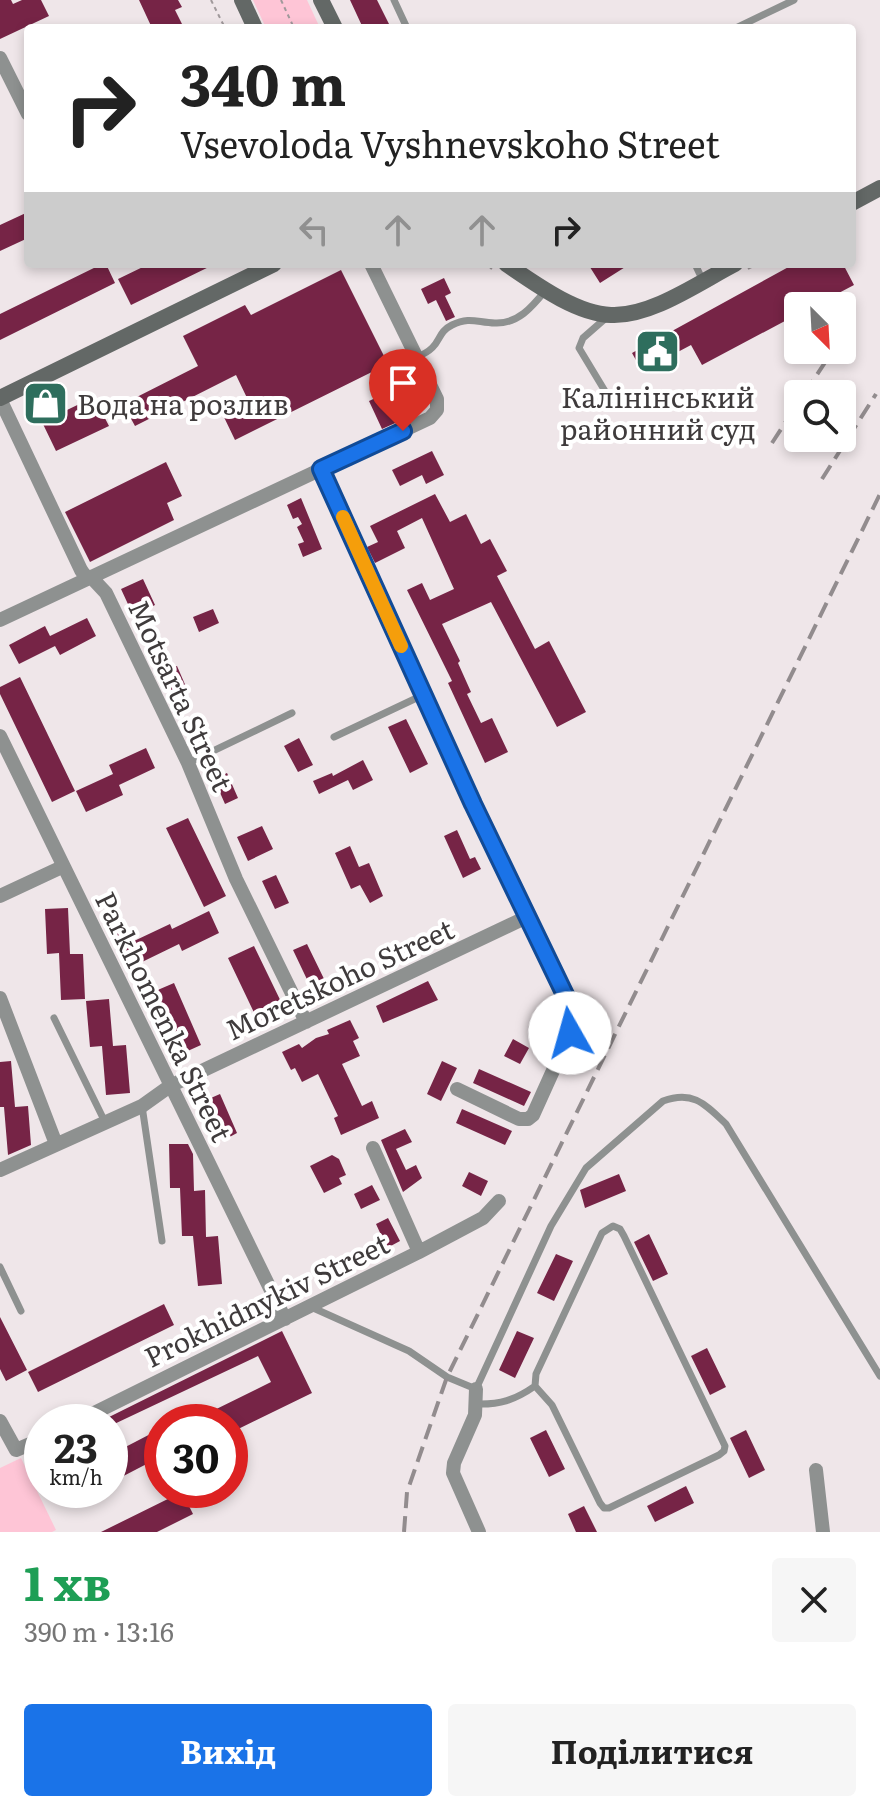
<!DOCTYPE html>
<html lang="uk">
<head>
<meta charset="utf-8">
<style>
  :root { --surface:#fff; --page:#f6f6f6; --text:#222; --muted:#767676; --accent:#1a73e8 }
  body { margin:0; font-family:Literata,serif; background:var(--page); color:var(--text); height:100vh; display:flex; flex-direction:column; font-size:30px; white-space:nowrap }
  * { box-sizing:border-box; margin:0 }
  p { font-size:26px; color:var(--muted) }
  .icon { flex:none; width:44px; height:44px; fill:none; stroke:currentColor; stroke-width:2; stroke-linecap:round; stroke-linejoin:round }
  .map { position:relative; height:1532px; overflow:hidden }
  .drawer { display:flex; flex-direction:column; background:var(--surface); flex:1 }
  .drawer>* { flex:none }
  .guide { position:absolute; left:24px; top:24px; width:832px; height:244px; border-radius:8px; box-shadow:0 4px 12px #0003; background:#fff; color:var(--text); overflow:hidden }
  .needle { width:52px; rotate:156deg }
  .tools { position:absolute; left:784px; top:292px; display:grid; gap:16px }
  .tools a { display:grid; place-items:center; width:72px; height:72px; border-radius:8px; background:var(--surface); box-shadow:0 4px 12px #0003; font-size:40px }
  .speed { position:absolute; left:24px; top:1404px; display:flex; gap:16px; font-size:40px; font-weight:700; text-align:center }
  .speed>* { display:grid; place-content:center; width:104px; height:104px; border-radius:50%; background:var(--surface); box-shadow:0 4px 12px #0003; line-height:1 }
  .speed small { font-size:20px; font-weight:400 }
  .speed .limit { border:12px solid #d22; background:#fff; color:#111 }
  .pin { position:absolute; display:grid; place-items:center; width:68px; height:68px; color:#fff; margin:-82px -34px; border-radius:50% 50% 50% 0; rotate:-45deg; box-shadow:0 0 8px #0007 }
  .pin .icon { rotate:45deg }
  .me { position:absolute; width:88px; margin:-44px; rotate:353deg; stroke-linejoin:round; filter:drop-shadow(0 0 6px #0008) }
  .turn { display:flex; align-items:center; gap:28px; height:168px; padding:0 24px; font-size:36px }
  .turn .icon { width:104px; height:104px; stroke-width:2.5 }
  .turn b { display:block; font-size:56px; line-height:68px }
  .lanes { display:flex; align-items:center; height:76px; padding:0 24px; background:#0003; justify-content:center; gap:40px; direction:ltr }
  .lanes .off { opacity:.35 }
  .round { display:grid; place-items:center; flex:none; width:84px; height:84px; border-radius:8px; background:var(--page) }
  .head { display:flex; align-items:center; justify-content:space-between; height:136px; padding:0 24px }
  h1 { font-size:48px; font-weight:700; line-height:60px; color:#1e9e55 }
  .action { display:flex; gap:16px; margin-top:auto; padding:16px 24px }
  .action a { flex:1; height:92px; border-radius:8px; background:var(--accent); color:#fff; font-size:32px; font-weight:700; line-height:92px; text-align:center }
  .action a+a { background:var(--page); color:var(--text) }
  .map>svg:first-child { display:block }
</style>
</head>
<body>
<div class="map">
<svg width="880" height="1532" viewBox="0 0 880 1532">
  <rect width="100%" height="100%" fill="#efe6e9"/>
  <path fill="#fec5d6" d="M253 0H307L320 28H266Z
    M21 1458 56 1530 52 1532H0V1468Z"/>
  <path fill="#762446" d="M0 0H11L13 4 22 0H41L49 16 0 39Z
    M139 0H178L182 7 175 10 184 28H152Z
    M350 0H377L391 28H363Z
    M28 212V238L0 251V225Z
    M102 264H106L115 283 0 340V314Z
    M149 264H215L131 305 118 279Z
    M588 264H630L600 283Z
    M794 264H843L854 285 814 306H798V314L702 365 691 345 642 371 632 353Z
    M341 270 388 364 235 440 222 413 248 400 236 375 135 426 123 404 198 366 183 336 245 305 251 315Z
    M444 278 451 293 445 296 455 317 446 321 436 300 428 304 421 289Z
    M399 387 413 415 382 429 369 401Z
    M94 397 109 426 56 451 42 422Z
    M432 451 444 475 426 484 422 475 400 486 392 470Z
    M166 462 182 496 167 503 174 520 90 562 65 512Z
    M435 494 450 522 466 514 481 544 490 539 507 571 497 576 535 649 549 641 586 712 557 727 491 602 442 624 460 661 458 663 471 692 467 694 481 723 492 718 508 752 485 763 448 683 452 681 407 590 422 583 430 600 454 589 422 518 397 531 405 548 375 563 367 547 378 542 370 526Z
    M301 498 322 549 303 557 298 544 304 542 297 527 302 524 298 517 293 519 287 505Z
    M143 579 155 605 133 615 121 589Z
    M213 609 219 623 199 632 193 617Z
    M87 618 96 636 60 655 55 646 19 664 9 645 45 626 50 636Z
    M177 666 187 689 174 696 163 672Z
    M20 677 75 791 52 802 0 694V687Z
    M406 719 428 764 410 773 388 727Z
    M299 738 313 765 298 772 284 746Z
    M146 748 155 768 119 785 123 795 86 812 76 791 113 774 109 765Z
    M363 760 373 780 353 790 348 780 319 794 313 781 332 773 333 776Z
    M227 773 238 798 225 804 214 779Z
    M188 818 226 896 204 907 166 828Z
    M262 826 273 849 248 861 237 837Z
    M457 830 470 859 475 857 481 869 463 878 444 836Z
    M350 846 359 867 369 863 383 896 370 903 360 885 351 889 335 853Z
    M276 875 289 903 275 909 262 881Z
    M68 908 70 954H83L85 999 61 1000 59 953 47 954 45 909Z
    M209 911 219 933 182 951 179 944 142 962 140 958 124 966 105 927 123 918 134 941 170 924 172 929Z
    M307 944 327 985 313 992 293 950Z
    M254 946 285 1010 259 1023 228 958Z
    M428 981 438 1000 383 1023 376 1006Z
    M174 983 201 1045 181 1054 153 992Z
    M109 999 113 1046 126 1045 130 1093 106 1095 102 1046 90 1047 86 1001Z
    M553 1004 559 1017 538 1027 549 1033 542 1046 529 1039 542 1016 539 1010Z
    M350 1020 359 1038 353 1041 360 1056 342 1064 362 1106 372 1101 379 1118 341 1135 334 1118 338 1116 318 1074 302 1082 295 1068 291 1070 282 1052 299 1044 302 1048 316 1038 329 1034 327 1030Z
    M513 1039 529 1048 520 1064 504 1056Z
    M11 1061 15 1107 28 1106 31 1145 8 1155 4 1107H0V1062Z
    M442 1061 457 1068 441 1101 427 1094Z
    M479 1069 531 1092 524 1106 473 1083Z
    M220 1094 237 1133 224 1140 204 1101Z
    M462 1109 512 1131 505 1145 456 1123Z
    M405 1129 412 1142 396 1149 406 1170 416 1165 422 1178 403 1192 381 1140Z
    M169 1144H188L193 1154 194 1191 205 1190 206 1237 218 1236 222 1284 198 1286 193 1236H182L180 1188H170Z
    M332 1155 339 1159 346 1175 339 1178 342 1184 324 1193 310 1166Z
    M469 1172 488 1181 481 1196 462 1186Z
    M619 1174 626 1191 585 1208 580 1190Z
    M372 1185 380 1200 361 1209 354 1194Z
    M388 1218 400 1241 387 1248 376 1224Z
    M649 1234 668 1274 653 1281 634 1242Z
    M556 1254 573 1261 554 1301 537 1293Z
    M164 1304 174 1325 38 1392 28 1372Z
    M0 1317 27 1370 6 1381 0 1369Z
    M282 1331 312 1393 230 1433V1422H190L271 1382 258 1356 110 1426V1422H99Z
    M517 1331 534 1338 515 1378 499 1370Z
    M707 1348 726 1387 710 1395 691 1356Z
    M162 1428V1456L110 1483V1455Z
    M546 1430 565 1469 549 1477 530 1438Z
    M746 1430 765 1470 749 1478 730 1438Z
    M686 1486 694 1503 655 1522 647 1506Z
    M182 1492 193 1514 157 1532H101Z
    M584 1506 597 1532H576L568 1514Z"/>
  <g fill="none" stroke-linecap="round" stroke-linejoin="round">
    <path stroke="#a0999b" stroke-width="2" stroke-dasharray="4 4" stroke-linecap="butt" d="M211 0 225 28
      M281 0 294 28
      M483 264 492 269
      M748 269 757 264"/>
    <path stroke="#8e9190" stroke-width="7" d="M394 0 407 28
      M736 28 794 0
      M695 264 703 281
      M607 317 583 338 579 348 614 406
      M417 357C444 346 434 334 452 325 470 316 478 323 495 323 518 324 532 307 545 291
      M334 737 423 695
      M188 763 292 713
      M54 1018 105 1122
      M142 1106 162 1241
      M613 1226 620 1229 624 1236 725 1446 724 1451 719 1455 609 1508H604L600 1503 552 1405 535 1386 536 1374 602 1233Z
      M0 1267 21 1311
      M311 1307 409 1351 447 1377 476 1389 551 1226 586 1168 663 1101C693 1090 705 1104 726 1124L880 1376
      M475 1404C500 1405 515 1400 535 1386"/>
    <path stroke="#8e9190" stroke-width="14" d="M0 58 28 114
      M0 399 81 570 85 576 91 577 106 593 188 763 236 879 306 1022
      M321 469 473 804 569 1003 570 1033 533 1115 528 1119H519L457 1089
      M0 620 430 418 437 410V399L371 264
      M0 736 285 1319
      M0 896 62 867
      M0 998 56 1144
      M0 1170 142 1106 170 1086 527 917
      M419 1252 483 1218 499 1201
      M476 1389 475 1415 454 1463 453 1473 479 1532
      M0 1421 16 1450 42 1439
      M76 1422 419 1252 373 1148
      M816 1470 823 1532"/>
    <path stroke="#636866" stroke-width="16" d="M242 0 255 28
      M321 0 335 28
      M852 203 880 188
      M506 264C534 283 576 314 611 315 651 317 700 282 735 264
      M0 398 274 264"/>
    <path stroke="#928c8e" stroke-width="4" stroke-dasharray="16 8" stroke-linecap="butt" d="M804 394 832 352
      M772 443 798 403
      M822 479 876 394
      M404 1532 407 1492 447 1377 880 494"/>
  </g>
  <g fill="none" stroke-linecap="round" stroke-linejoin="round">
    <defs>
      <path id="route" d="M403 431 321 469 473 804 569 1003 570 1033"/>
    </defs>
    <use href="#route" stroke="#114b97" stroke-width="20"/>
    <use href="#route" stroke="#1a73e8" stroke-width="14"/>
    <path stroke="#f59e0b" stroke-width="14" d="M343 517 401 646"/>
  </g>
  <defs>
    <symbol id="civic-square" viewBox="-11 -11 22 22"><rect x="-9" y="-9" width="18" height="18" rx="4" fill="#2e6e5d" stroke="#fff"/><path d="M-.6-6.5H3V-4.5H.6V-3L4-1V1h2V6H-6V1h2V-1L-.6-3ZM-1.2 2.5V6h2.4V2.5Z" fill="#fff"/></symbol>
    <symbol id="shop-square" viewBox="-11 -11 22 22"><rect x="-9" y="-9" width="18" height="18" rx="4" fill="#2e6e5d" stroke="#fff"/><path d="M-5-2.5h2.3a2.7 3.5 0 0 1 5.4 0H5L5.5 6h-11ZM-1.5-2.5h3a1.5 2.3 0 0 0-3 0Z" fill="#fff"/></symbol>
  </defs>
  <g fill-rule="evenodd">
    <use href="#civic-square" x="632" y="326" width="51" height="51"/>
    <use href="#shop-square" x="20" y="378" width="51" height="51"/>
  </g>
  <g text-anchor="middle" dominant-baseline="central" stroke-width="8" stroke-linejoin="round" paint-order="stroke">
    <g font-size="28" fill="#3f3b3c" stroke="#fff">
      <text x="658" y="396">Калінінський<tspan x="658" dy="32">районний суд</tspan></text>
      <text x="77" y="403" text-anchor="start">Вода на розлив</text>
    </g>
    <g font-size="28" fill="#3f3b3c" stroke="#fff">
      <text transform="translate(182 695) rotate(65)">Motsarta Street</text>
      <text transform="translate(339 978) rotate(-25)">Moretskoho Street</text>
      <text transform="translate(165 1016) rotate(64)">Parkhomenka Street</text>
      <text transform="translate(266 1299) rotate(-26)">Prokhidnykiv Street</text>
    </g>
  </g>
</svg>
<div class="tools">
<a><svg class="needle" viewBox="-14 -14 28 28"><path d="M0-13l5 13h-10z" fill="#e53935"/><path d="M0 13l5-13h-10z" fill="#767676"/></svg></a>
<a><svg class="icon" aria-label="search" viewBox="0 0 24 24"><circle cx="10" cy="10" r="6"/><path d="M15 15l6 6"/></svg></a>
</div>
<div class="speed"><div>23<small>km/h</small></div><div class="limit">30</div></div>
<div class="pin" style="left:403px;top:431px;background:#d93025"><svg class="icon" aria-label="arrive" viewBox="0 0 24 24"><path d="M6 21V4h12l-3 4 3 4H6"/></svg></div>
<svg class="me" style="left:570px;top:1033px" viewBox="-20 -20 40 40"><circle r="19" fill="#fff"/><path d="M0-13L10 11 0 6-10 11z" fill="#1a73e8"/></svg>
<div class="guide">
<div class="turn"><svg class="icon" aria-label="right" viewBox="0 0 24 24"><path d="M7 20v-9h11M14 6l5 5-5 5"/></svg><div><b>340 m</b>Vsevoloda Vyshnevskoho Street</div></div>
<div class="lanes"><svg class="icon off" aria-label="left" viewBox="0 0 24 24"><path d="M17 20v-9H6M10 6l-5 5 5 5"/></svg><svg class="icon off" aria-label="ahead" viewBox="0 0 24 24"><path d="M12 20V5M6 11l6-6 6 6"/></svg><svg class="icon off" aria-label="ahead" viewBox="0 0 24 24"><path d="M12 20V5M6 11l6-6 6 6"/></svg><svg class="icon" aria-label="right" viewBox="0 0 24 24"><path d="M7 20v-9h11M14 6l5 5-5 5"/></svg></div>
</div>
</div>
<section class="drawer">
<div class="head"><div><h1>1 хв</h1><p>390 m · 13:16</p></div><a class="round"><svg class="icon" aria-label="close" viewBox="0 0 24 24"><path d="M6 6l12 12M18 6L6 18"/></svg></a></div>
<div class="action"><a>Вихід</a><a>Поділитися</a></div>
</section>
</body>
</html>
